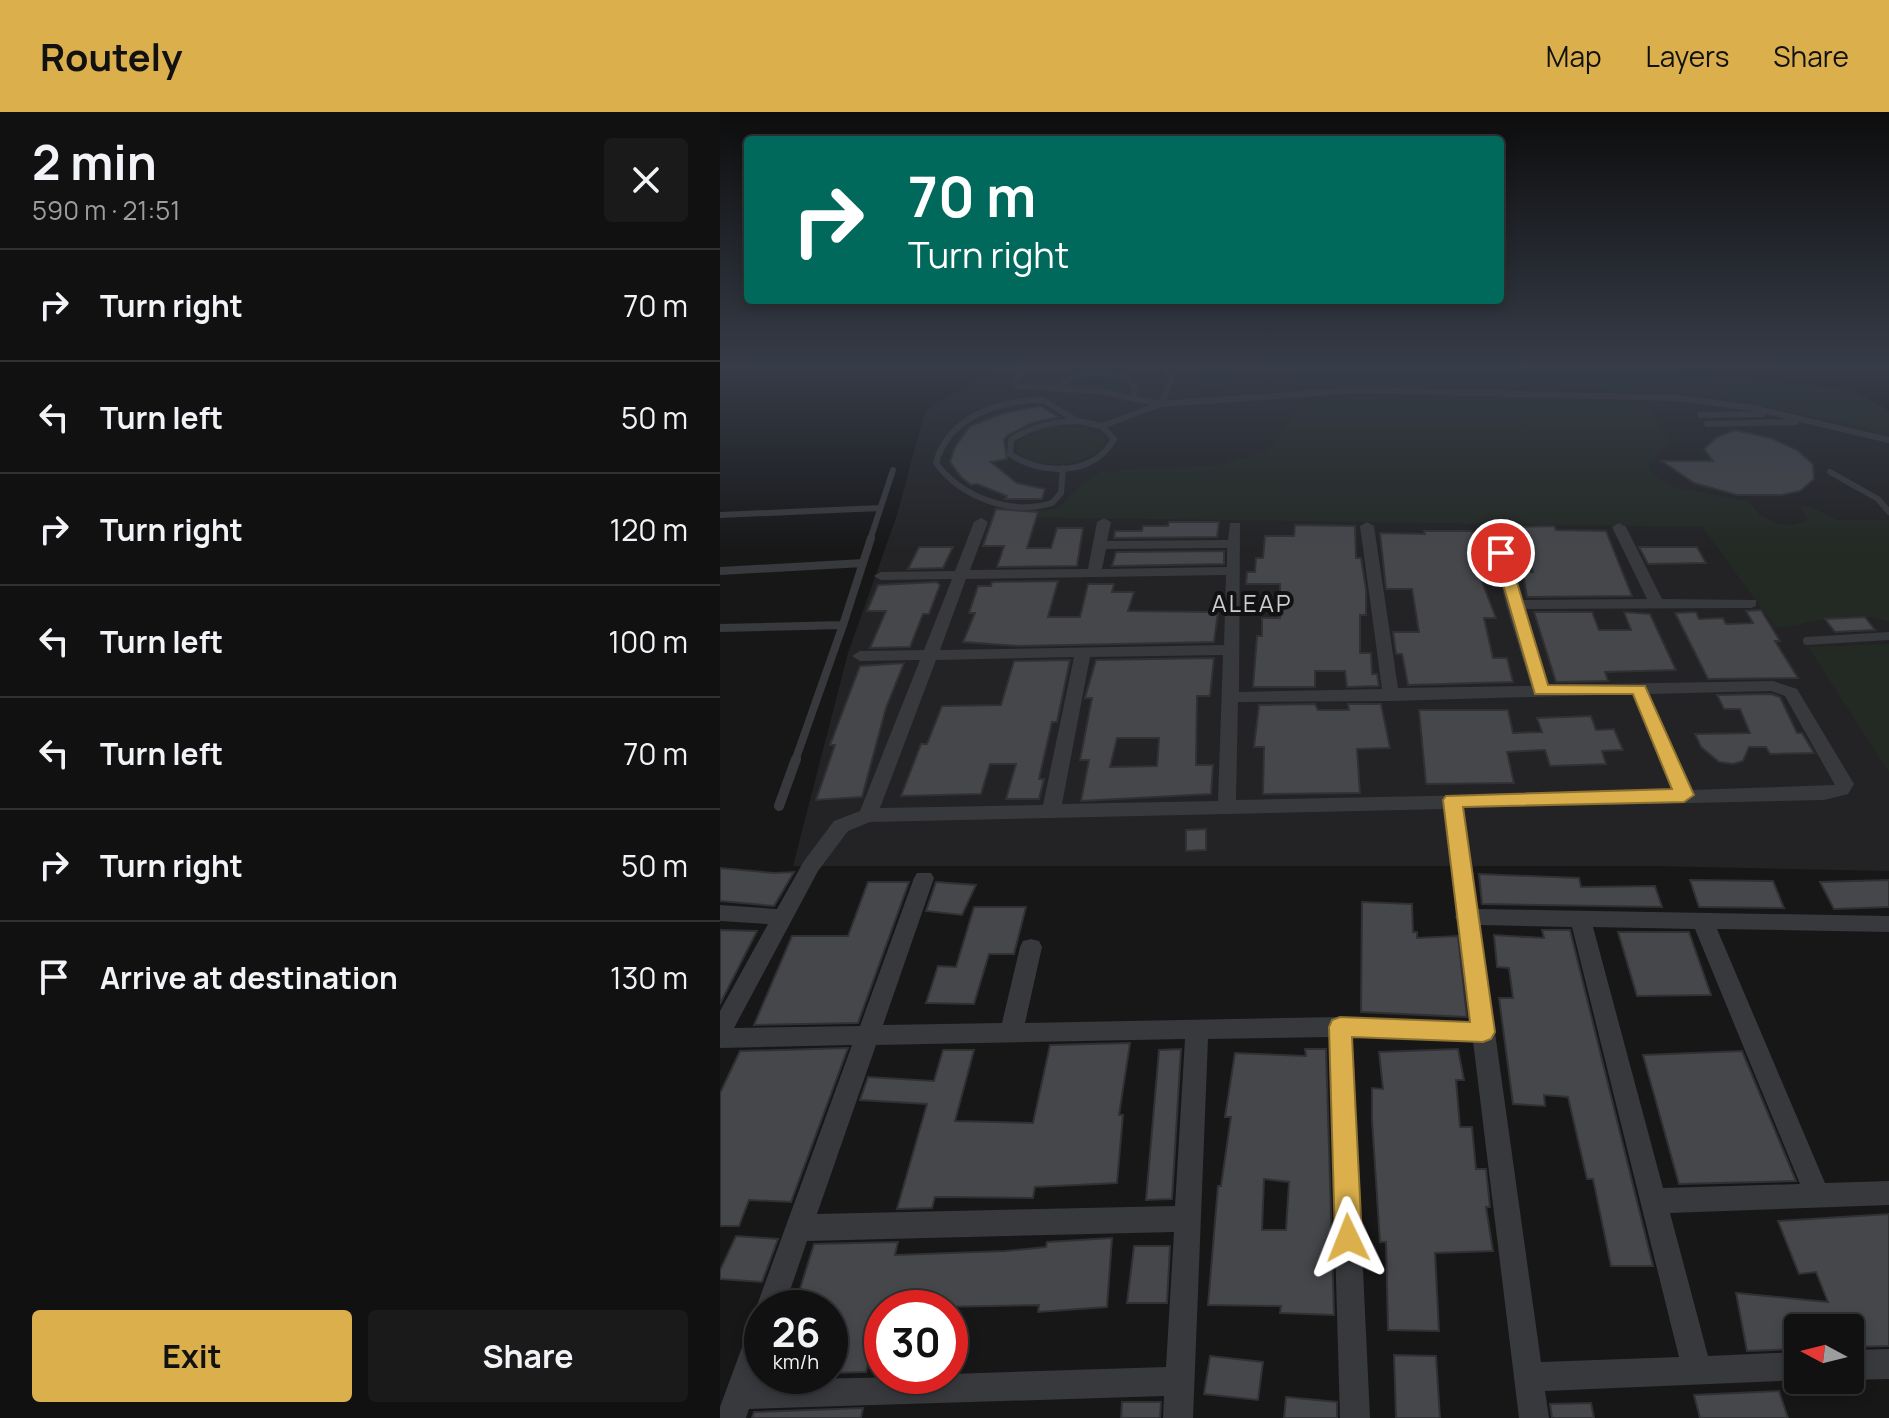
<!DOCTYPE html>
<html lang="en">
<head>
<meta charset="utf-8">
<style>
  :root { --surface:#111112; --page:#1a1a1b; --text:#f1f3f6; --muted:#9c9d9f; --line:#303132; --accent:#dbb04c }
  body { margin:0; font-family:Manrope,sans-serif; background:var(--page); color:var(--text); height:100vh; display:flex; flex-direction:column; font-size:30px; white-space:nowrap }
  * { box-sizing:border-box; margin:0 }
  p { font-size:26px; color:var(--muted) }
  .icon { flex:none; width:44px; height:44px; fill:none; stroke:currentColor; stroke-width:2; stroke-linecap:round; stroke-linejoin:round }
  .map { position:relative; flex:1; overflow:hidden }
  .panel { display:flex; flex-direction:column; background:var(--surface); width:720px }
  .panel>* { flex:none }
  .banner { position:absolute; left:24px; top:24px; width:760px; height:168px; border-radius:8px; box-shadow:0 4px 12px #0003,0 0 0 2px var(--line); background:#00695c; color:#fff; overflow:hidden }
  .needle { width:52px; rotate:277deg }
  .buttons { position:absolute; left:1064px; top:1202px; display:grid; gap:16px }
  .buttons a { display:grid; place-items:center; width:80px; height:80px; border-radius:8px; background:var(--surface); box-shadow:0 4px 12px #0003,0 0 0 2px var(--line); font-size:40px }
  .speed { position:absolute; left:24px; top:1178px; display:flex; gap:16px; font-size:40px; font-weight:700; text-align:center }
  .speed>* { display:grid; place-content:center; width:104px; height:104px; border-radius:50%; background:var(--surface); box-shadow:0 4px 12px #0003,0 0 0 2px var(--line); line-height:1 }
  .speed small { font-size:20px; font-weight:400 }
  .speed .limit { border:12px solid #d22; background:#fff; color:#111 }
  .pin { position:absolute; display:grid; place-items:center; width:68px; height:68px; color:#fff; margin:-34px; border:4px solid #fff; border-radius:50%; box-shadow:0 2px 8px #0007 }
  .me { position:absolute; width:88px; margin:-44px; rotate:358deg; stroke-linejoin:round; filter:drop-shadow(0 0 6px #0008) }
  .turn { display:flex; align-items:center; gap:28px; height:168px; padding:0 32px; font-size:36px }
  .turn .icon { width:104px; height:104px; stroke-width:2.5 }
  .turn b { display:block; font-size:56px; line-height:68px }
  .round { display:grid; place-items:center; flex:none; width:84px; height:84px; border-radius:8px; background:var(--page) }
  .overview { display:flex; align-items:center; justify-content:space-between; height:136px; padding:0 32px }
  h1 { font-size:48px; font-weight:700; line-height:60px }
  .button { display:flex; gap:16px; margin-top:auto; padding:16px 32px }
  .button a { flex:1; height:92px; border-radius:8px; background:var(--accent); color:#111; font-size:32px; font-weight:700; line-height:92px; text-align:center }
  .button a+a { background:var(--page); color:var(--text) }
  ul { padding:0; list-style:none }
  li { display:flex; align-items:center; gap:24px; height:112px; padding:0 32px; border-top:2px solid var(--line) }
  li div { flex:1 }
  li b { display:block; font-size:30px }
  li em { font-style:normal }
  header { display:flex; align-items:center; gap:48px; box-sizing:border-box; height:112px; padding:0 40px; background:var(--accent); color:#111 }
  header strong { font-size:38px }
  nav { display:flex; gap:44px; margin-inline-start:auto; font-size:28px }
  main { display:flex; flex:1; min-height:0 }
  .map>svg:first-child { display:block }
</style>
</head>
<body>
<header>
<strong>Routely</strong>
<nav><a>Map</a><a>Layers</a><a>Share</a></nav>
</header>
<main>
<section class="panel">
<div class="overview"><div><h1>2 min</h1><p>590 m · 21:51</p></div><a class="round"><svg class="icon" aria-label="close" viewBox="0 0 24 24"><path d="M6 6l12 12M18 6L6 18"/></svg></a></div>
<ul>
<li><svg class="icon" aria-label="right" viewBox="0 0 24 24"><path d="M7 20v-9h11M14 6l5 5-5 5"/></svg><div><b>Turn right</b></div><em>70 m</em></li>
<li><svg class="icon" aria-label="left" viewBox="0 0 24 24"><path d="M17 20v-9H6M10 6l-5 5 5 5"/></svg><div><b>Turn left</b></div><em>50 m</em></li>
<li><svg class="icon" aria-label="right" viewBox="0 0 24 24"><path d="M7 20v-9h11M14 6l5 5-5 5"/></svg><div><b>Turn right</b></div><em>120 m</em></li>
<li><svg class="icon" aria-label="left" viewBox="0 0 24 24"><path d="M17 20v-9H6M10 6l-5 5 5 5"/></svg><div><b>Turn left</b></div><em>100 m</em></li>
<li><svg class="icon" aria-label="left" viewBox="0 0 24 24"><path d="M17 20v-9H6M10 6l-5 5 5 5"/></svg><div><b>Turn left</b></div><em>70 m</em></li>
<li><svg class="icon" aria-label="right" viewBox="0 0 24 24"><path d="M7 20v-9h11M14 6l5 5-5 5"/></svg><div><b>Turn right</b></div><em>50 m</em></li>
<li><svg class="icon" aria-label="arrive" viewBox="0 0 24 24"><path d="M6 21V4h12l-3 4 3 4H6"/></svg><div><b>Arrive at destination</b></div><em>130 m</em></li>
</ul>
<div class="button"><a>Exit</a><a>Share</a></div>
</section>
<div class="map">
<svg width="1169" height="1306" viewBox="0 0 1169 1306">
  <rect width="100%" height="100%" fill="#171718"/>
  <path fill="#232325" d="M293 256H884L1133 278 1169 299V759L933 754H73L128 541 177 403 205 299 250 272Z"/>
  <path fill="#232a24" d="M473 256H885L1133 278 1169 299V322L1021 289 963 282 720 275 586 277C573 272 570 260 554 259 524 257 503 288 474 270Z
    M378 262 406 268 412 276 404 281 344 275 347 269Z
    M687 282 925 289 951 329 931 348 928 356 937 365 958 376 1028 389 1040 403 1058 412 1074 413 1088 408 1080 394 1091 395 1117 408H1169V510C1128 495 1096 512 1056 516L982 415 282 405 339 396 363 371 384 359 499 353 544 340 555 331 582 289Z
    M333 314 366 315 384 326V332C368 355 317 360 298 340L299 329 312 320Z
    M1169 532V660L1088 535Z"/>
  <path fill="#46474b" stroke="#313134" stroke-width="2" fill-rule="evenodd" d="M321 294 338 305 312 311 288 323 284 328 287 347 271 350 297 371 325 377 322 387H285L287 384 257 372 251 373 242 366 230 350 235 335 250 314 284 301Z
    M1015 318 1051 326 1077 338 1093 352 1094 367 1080 379 1062 383H1017L974 371 942 349H993L984 337 997 325Z
    M276 397 318 400 307 436H331L337 416H363L357 454 277 455 284 434H263Z
    M449 410H499L497 425 394 426 395 419H422L423 414H448Z
    M575 413 635 414 636 446H641L646 478V503H640V541H651L652 562H657L659 574 627 575 625 559H595V575H533L537 524H542V506H560V472H526L527 460H535L536 446H543L545 424H574Z
    M834 414 836 418 886 419 912 484 807 485 803 460H813L803 428H793L789 415Z
    M704 419H752L759 449H768L771 462H759L776 506H764L773 546H787L793 570 688 573 682 542H676L673 520H699L692 477H666L660 421 705 422Z
    M199 435H233L223 456 188 457Z
    M919 435H977L986 451 928 452Z
    M504 439V452L392 454 396 440Z
    M338 469 328 505H360L368 472H394L392 480H414L408 499 498 500 494 530 299 534 243 530 255 501H249L258 474H271L272 470Z
    M217 470 220 473 209 502H203L190 535 150 536 166 499H147L158 473Z
    M1041 498 1060 529H1055L1078 566 988 567 955 501 976 500 979 507 1003 506 1006 512 1033 511 1026 499Z
    M814 500H872L879 518H911L904 500 930 502 956 558 885 560 888 569 836 570Z
    M1145 505 1155 518 1115 520 1105 507Z
    M494 546 490 584H477L476 653H493L491 682 361 689 369 648H360L372 586H365L376 548ZM397 626H439L437 654 390 655Z
    M350 548 337 610H332L319 667H324L319 687H286L296 652H270L261 682 181 684 201 632H207L222 594 281 593 294 549Z
    M184 551 166 596 142 685 96 688 115 633H110L140 554Z
    M1051 582 1060 585 1077 621H1082L1094 641 1050 642 1046 635H1029L1023 649 1013 652 999 650 981 635 975 622 1030 621 1020 597H1004L997 583Z
    M595 592 598 598H629L628 592H661L670 636 637 637 640 681 543 682 544 635H534L539 593Z
    M699 598H788L793 621 822 620 817 606 871 604 876 618 894 617 903 638 882 639 886 652 830 654 825 638 787 640 794 671 706 672Z
    M486 717V738L466 739V718Z
    M0 756 54 761 74 760 54 794 0 789Z
    M759 762 859 766 861 775 935 774 942 795 762 792Z
    M970 768 1053 769 1064 796 979 795Z
    M1169 768V795L1114 797 1100 770Z
    M148 770H189L138 911 34 913 72 824H128Z
    M216 770 256 773 242 803 206 799Z
    M642 790 692 792 693 820H697V826L738 824 747 905 641 900Z
    M254 795H306L294 842H269L254 892 206 891 218 854 236 855Z
    M0 818 37 819 0 892Z
    M822 818H850L933 1154H891L873 1067H867L848 985 824 983 825 994 793 992 779 886H793L789 856 777 855 774 823 824 826Z
    M898 820H969L991 883 917 884Z
    M410 931 399 1003H403L397 1071 315 1075 313 1086 215 1085 212 1096 177 1097 207 992 140 988 148 965 214 969 223 938H254L235 1009 313 1011 330 933Z
    M128 936 71 1090 29 1088 19 1114H0V981L20 939Z
    M461 937 452 1087 426 1088 439 938Z
    M585 937H606L614 1203 560 1201 561 1194 488 1193 498 1074H501L511 1005H505L515 941 586 944ZM544 1067 569 1070 566 1118H542Z
    M738 937 744 968H736L740 1015H752L756 1057H766L770 1095H766L773 1139 715 1141 719 1219 668 1218 666 1130H660L652 1008V976L663 977 659 940Z
    M1022 939 1076 1069 959 1072 923 943Z
    M1169 1102V1234L1130 1235V1216H1078V1237L1027 1239 1016 1181 1108 1190 1096 1160 1079 1162 1058 1109Z
    M16 1124 58 1127 42 1170 0 1167V1158Z
    M392 1126 387 1195 318 1200 319 1193 162 1196 146 1260 110 1261V1196H74L94 1132 178 1130 175 1143 285 1139 326 1135 327 1130Z
    M414 1134H450L447 1191H407Z
    M674 1243 716 1244 720 1306H676Z
    M490 1244 543 1250 538 1288 484 1282Z
    M1059 1279 1068 1306H980L974 1283Z
    M566 1285 617 1290V1306H564Z
    M402 1290H441L440 1306H401Z
    M871 1291 874 1306H832L830 1292Z
    M143 1296 141 1306H32L34 1300Z"/>
  <g fill="none" stroke-linecap="round" stroke-linejoin="round">
    <path stroke="#38393d" stroke-width="6" d="M310 256 294 268 298 274 377 279 441 292 639 278 957 286 1033 296 1169 328
      M335 277C357 258 384 258 410 268L415 276 413 287
      M980 303 1043 302
      M357 309 382 314 394 327C374 364 322 364 290 342L291 328C311 314 333 310 357 309Z
      M987 312 1076 310
      M382 314 441 292 452 267 445 256
      M343 356 341 381 332 391C291 404 241 385 216 351 228 305 279 288 323 288L357 309
      M1110 360 1158 387 1169 400
      M0 403 160 396
      M150 428 173 358"/>
    <path stroke="#38393d" stroke-width="8" d="M0 459 143 451
      M0 516 123 513 151 426
      M1087 529 1169 524
      M75 649 123 513"/>
    <path stroke="#38393d" stroke-width="10" d="M59 694 76 647"/>
    <path fill="#38393d" fill-rule="evenodd" d="M261 406 268 410 250 458 368 457 377 410 384 406 391 410 387 429 508 428 510 411H520L519 580 662 577 640 414 647 410 654 414 678 576 811 574 786 493 768 415 775 411 782 415 800 488 927 487 892 415 899 411 906 415 942 487 1036 488V494L1031 496 803 497 828 573 1053 569 1077 577 1134 672 1128 682 1104 688 744 696 758 797 1169 804V820L997 817 1105 1071 1169 1069V1093L950 1101 988 1244 1078 1240V1268H1082L825 1279 829 1306H799L753 929 632 925 650 1306H620L609 925 488 927 473 1306H443L444 1284 29 1297 26 1306H0V1295L32 1208 40 1205 36 1196 132 933 0 936V899L48 812 0 809V793L57 797 84 749 114 709 140 699 200 548 140 549 132 544 140 539 204 538 232 467 161 468 154 464 161 460 235 459 254 410ZM507 436V455L382 457 386 437ZM506 463 504 533 220 538 246 467ZM503 543 498 689 342 692 370 545ZM354 545 323 693 160 696 216 548ZM1051 579 1065 584 1115 673 971 678 929 582ZM913 582 953 679 516 688 518 590 671 589ZM725 697 737 800 735 805 739 811 751 910 620 905 305 911 322 835 319 829 311 827 303 829 300 835 282 911 163 913 214 766 211 761H197L194 766 140 914 14 916 98 759 128 719 150 710ZM760 813 852 815 959 1245 821 1250ZM873 815 975 817 1080 1072 943 1076ZM465 927 455 1094 97 1102 156 933ZM454 1120 446 1255 230 1262V1264L39 1268 42 1259V1196H64L87 1129Z
      M1169 1237V1267L1130 1268V1238Z"/>
  </g>
  <linearGradient id="sky" x2="0" y2="1"><stop stop-color="#0d0d0d"/><stop offset="0.58" stop-color="#363c48"/><stop offset="1" stop-color="#363c48" stop-opacity="0"/></linearGradient>
  <rect width="1169" height="439" fill="url(#sky)"/>
  <path fill="#dbb04c" stroke="#8e7231" stroke-width="2" d="M781 437 788 441 828 573 925 574 974 683 964 690 743 695 775 920 771 927 763 930 632 925 642 1126 638 1135 628 1139 619 1135 615 1126 609 915 612 908 620 905 750 910 723 688 726 684 952 677 913 582H815L774 441Z"/>
  <g text-anchor="middle" dominant-baseline="central" stroke-width="8" stroke-linejoin="round" paint-order="stroke">
    <g font-size="24" letter-spacing="2" fill="#cbcdd3" stroke="#121213">
      <text x="532" y="490">ALEAP</text>
    </g>
  </g>
</svg>
<div class="buttons">
<a><svg class="needle" viewBox="-14 -14 28 28"><path d="M0-13l5 13h-10z" fill="#e53935"/><path d="M0 13l5-13h-10z" fill="#9c9d9f"/></svg></a>
</div>
<div class="speed"><div>26<small>km/h</small></div><div class="limit">30</div></div>
<div class="pin" style="left:781px;top:441px;background:#d93025"><svg class="icon" aria-label="arrive" viewBox="0 0 24 24"><path d="M6 21V4h12l-3 4 3 4H6"/></svg></div>
<svg class="me" style="left:628px;top:1126px" viewBox="-20 -20 40 40"><path d="M0-17L14 15 0 8-14 15z" fill="#dbb04c" stroke="#fff" stroke-width="4"/></svg>
<div class="banner">
<div class="turn"><svg class="icon" aria-label="right" viewBox="0 0 24 24"><path d="M7 20v-9h11M14 6l5 5-5 5"/></svg><div><b>70 m</b>Turn right</div></div>
</div>
</div>
</main>
</body>
</html>
